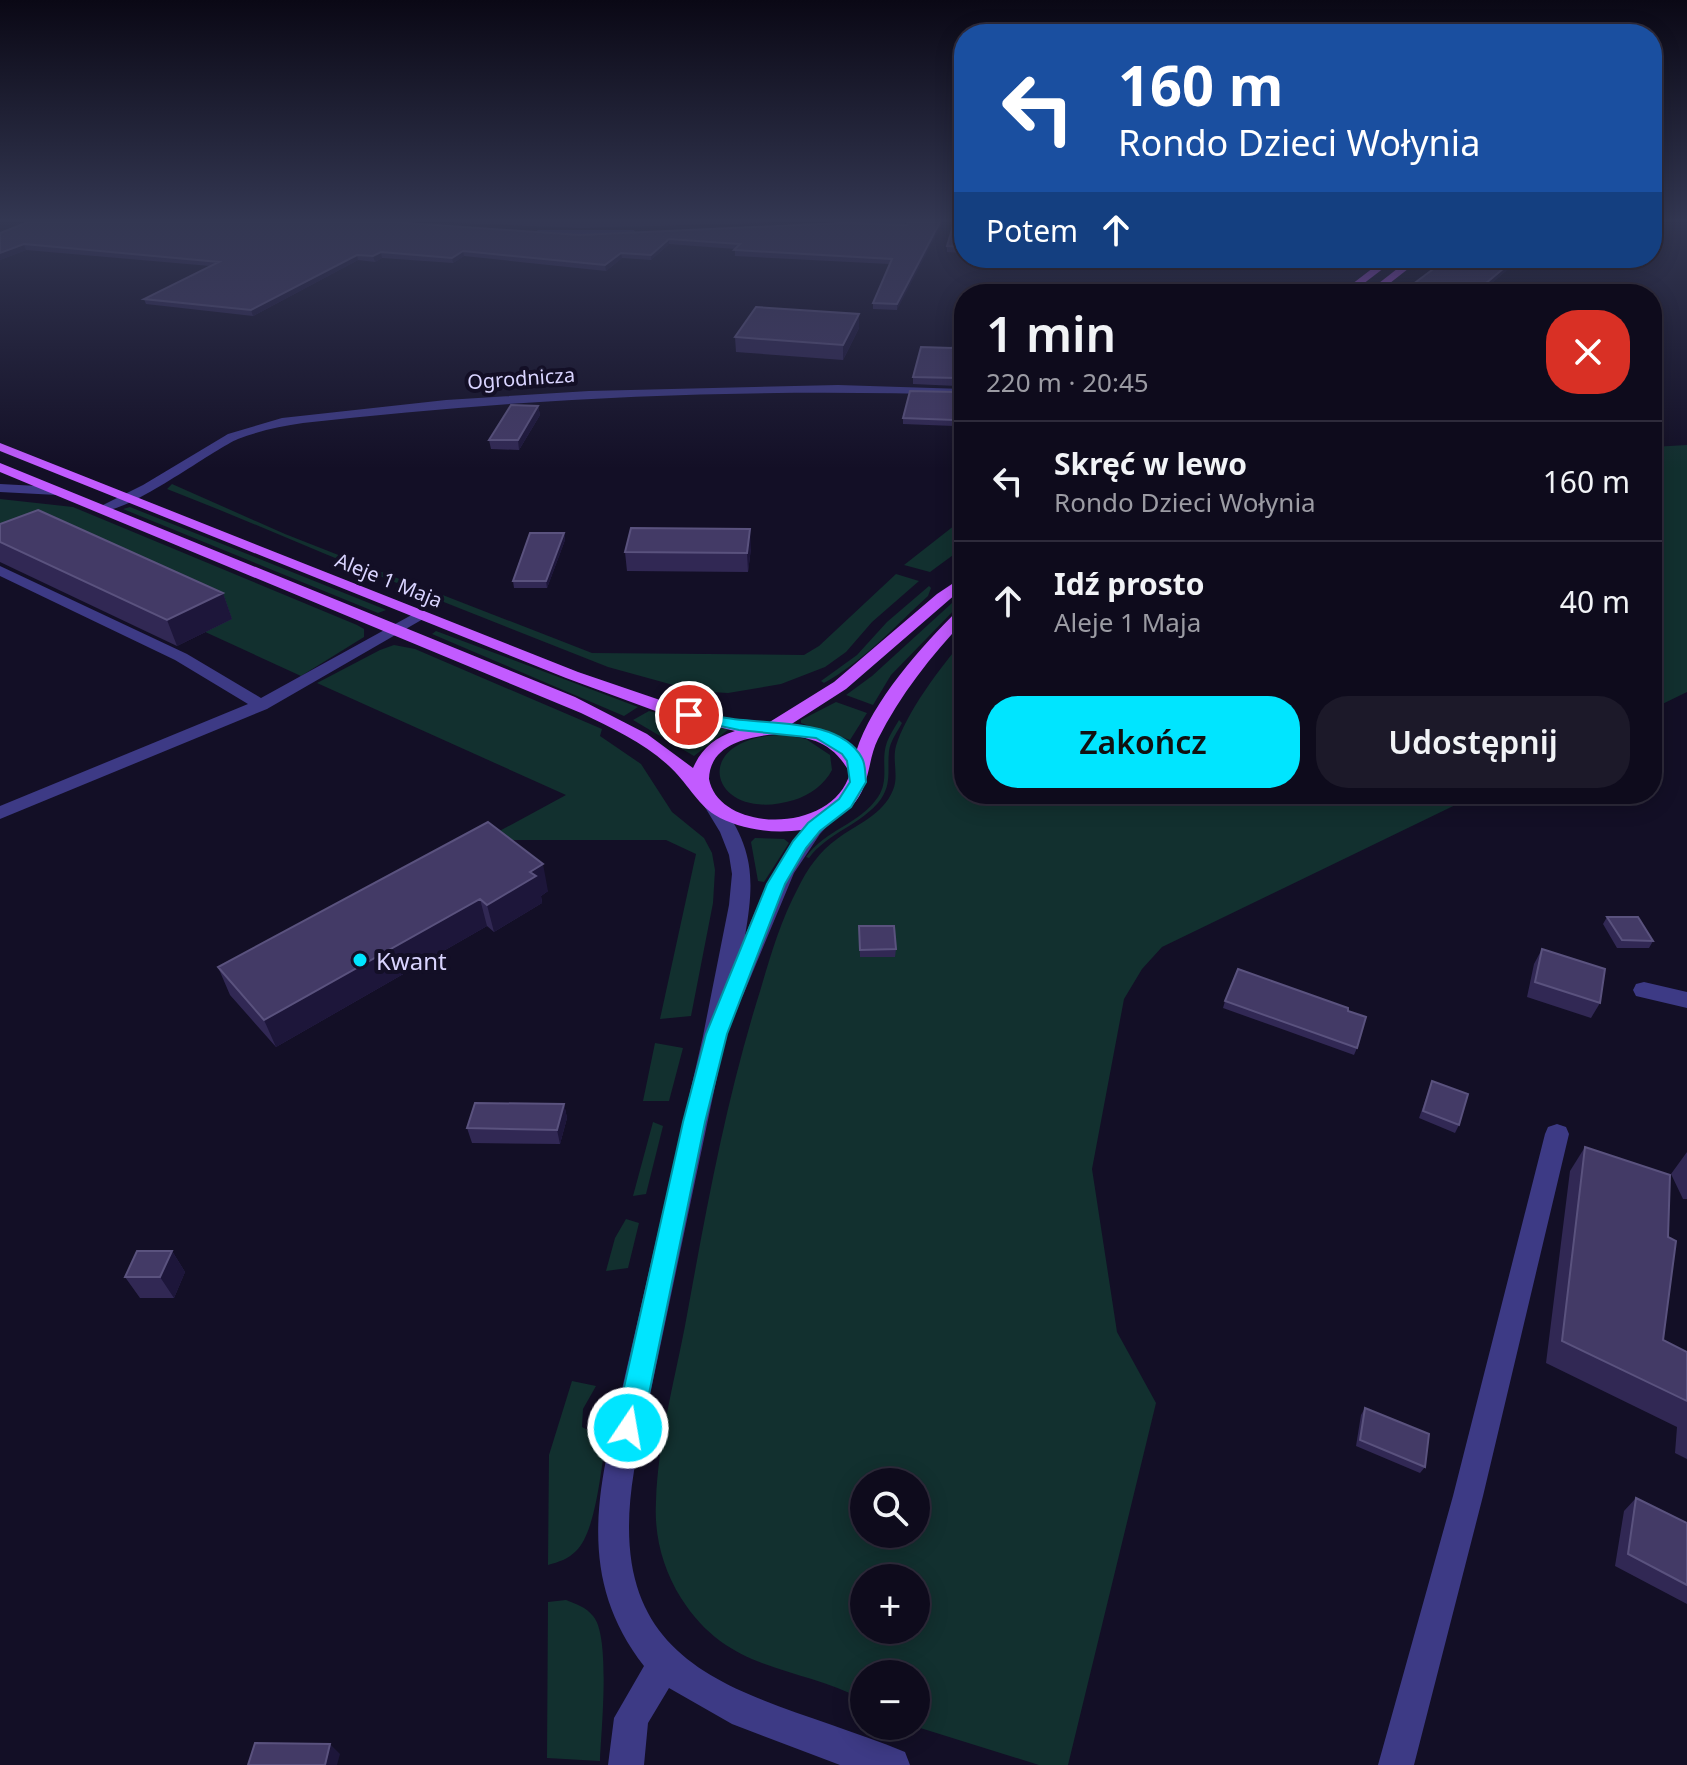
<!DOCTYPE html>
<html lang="pl">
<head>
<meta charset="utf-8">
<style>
  :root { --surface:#0e0b1c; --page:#1c1929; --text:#f1f3f6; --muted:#9b9ba3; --line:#2e2b3b; --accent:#00e5ff }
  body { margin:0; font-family:"Noto Sans",sans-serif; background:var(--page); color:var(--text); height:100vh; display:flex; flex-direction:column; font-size:30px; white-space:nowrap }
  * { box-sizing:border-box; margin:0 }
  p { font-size:26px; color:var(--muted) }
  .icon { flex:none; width:44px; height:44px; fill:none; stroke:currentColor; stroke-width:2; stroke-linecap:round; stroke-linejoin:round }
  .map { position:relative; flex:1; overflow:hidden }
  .details { position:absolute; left:954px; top:284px; width:708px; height:520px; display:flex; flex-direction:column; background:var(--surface); border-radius:32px; box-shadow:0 4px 20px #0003,0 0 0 2px var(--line) }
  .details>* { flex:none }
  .guide { position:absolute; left:954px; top:24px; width:708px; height:244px; border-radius:32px; box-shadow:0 4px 20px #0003,0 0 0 2px var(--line); background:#1a4fa0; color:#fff; overflow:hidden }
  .buttons { position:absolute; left:850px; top:1468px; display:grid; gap:16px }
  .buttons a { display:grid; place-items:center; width:80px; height:80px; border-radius:50%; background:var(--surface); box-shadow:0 4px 20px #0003,0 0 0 2px var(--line); font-size:40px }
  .pin { position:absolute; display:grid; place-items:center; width:68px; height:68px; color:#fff; margin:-34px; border:4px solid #fff; border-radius:50%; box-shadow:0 2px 8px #0007 }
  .me { position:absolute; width:88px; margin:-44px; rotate:12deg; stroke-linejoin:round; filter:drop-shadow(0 0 6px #0008) }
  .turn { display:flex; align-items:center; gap:28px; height:168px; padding:0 32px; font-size:36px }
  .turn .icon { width:104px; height:104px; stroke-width:2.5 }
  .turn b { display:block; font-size:56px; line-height:68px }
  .then { display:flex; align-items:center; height:76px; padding:0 32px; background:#0003; gap:16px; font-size:30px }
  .round { display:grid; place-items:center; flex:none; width:84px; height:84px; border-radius:32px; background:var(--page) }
  .head { display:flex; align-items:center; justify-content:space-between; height:136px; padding:0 32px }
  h1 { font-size:48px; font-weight:600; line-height:60px }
  .primary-button { display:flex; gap:16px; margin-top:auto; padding:16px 32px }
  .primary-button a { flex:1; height:92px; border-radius:32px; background:var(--accent); color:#111; font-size:32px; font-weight:600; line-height:92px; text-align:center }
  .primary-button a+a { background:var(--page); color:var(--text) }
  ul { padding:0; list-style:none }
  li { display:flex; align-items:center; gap:24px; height:120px; padding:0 32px; border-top:2px solid var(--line) }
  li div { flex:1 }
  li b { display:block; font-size:30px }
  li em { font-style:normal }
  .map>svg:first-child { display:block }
</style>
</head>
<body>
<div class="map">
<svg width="1687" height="1765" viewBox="0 0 1687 1765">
  <rect width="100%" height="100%" fill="#130f26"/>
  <path fill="#12302f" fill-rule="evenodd" d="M1687 445V692L1652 709V447Z
    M172 484 285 534 402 580 397 583C320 553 245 519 167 489Z
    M0 499 73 507 357 625 364 629V637L301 676 0 538Z
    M130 507 384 609 386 610 378 613 123 509Z
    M964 518V547L930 572 904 565Z
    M896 574 919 581 872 622 846 652 825 667 781 684 728 693 695 691 608 667 411 589 417 585 592 653 804 655 819 646Z
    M929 586 931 588 928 596C895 626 864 661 824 683L821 681 857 655 887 622Z
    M964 592V600L891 675 873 705 846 695 872 676Z
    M436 631 638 707 624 716 432 634Z
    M964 640V794H1478L1162 947 1142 969 1124 999 1092 1169 1117 1332 1156 1403 1068 1765H1039L914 1726 916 1674H864V1700C795 1664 729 1674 681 1598 663 1569 654 1536 656 1502 658 1439 676 1376 687 1315 707 1205 727 1095 761 988 771 954 781 920 798 888 807 869 820 851 837 839 857 824 883 815 893 790 899 776 892 761 896 746 906 713 941 666 964 640ZM864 1482H916V1534H864ZM864 1578H916V1630H864Z
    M394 645 415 649 602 729 600 736 641 764 672 812 704 838 712 853 715 870 713 903 691 1016 660 1019 696 854 666 840H483L566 795 317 683 380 650Z
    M836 702 867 713 850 740 801 723V720Z
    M649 711 729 729 694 756 633 720Z
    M899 720 902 723C897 732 890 742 889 751 887 769 892 783 881 799 862 825 828 832 809 858L806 857C825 830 860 824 878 797 890 779 880 761 887 742 890 734 895 727 899 720Z
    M785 735 806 739 830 755 832 770C824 785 810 795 794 800 709 826 685 735 785 735Z
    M755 838 784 839 789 843 764 882 758 881 751 842Z
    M655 1043 683 1048 669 1101H643Z
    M653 1122 663 1126 646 1194 633 1196Z
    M626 1219 639 1223 628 1268 606 1271 615 1238Z
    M572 1381 596 1386 583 1409 582 1427 597 1435H607C601 1464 597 1531 576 1551 568 1559 559 1562 548 1565L549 1455Z
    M566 1600C576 1604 586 1607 593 1616 611 1636 601 1732 600 1761L547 1758 548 1602Z"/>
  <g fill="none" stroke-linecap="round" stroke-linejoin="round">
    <path fill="#3d3a85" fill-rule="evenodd" d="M850 222H919L847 227Z
      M634 230 637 235 538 236 534 233 538 230Z
      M1347 258H1367L1389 264 1384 267Z
      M838 385 964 389V395C743 388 523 398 303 423 281 426 259 431 238 439 213 449 115 524 95 509L143 485 228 434 282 418 446 400 589 391Z
      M0 484 57 487 64 491 57 495 0 492Z
      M0 566 187 654 261 698 417 612 422 610 430 615 267 709 0 819V806L248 704 175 660 0 576Z
      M712 798 719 800C754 849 755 878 745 936 764 887 788 844 825 807L832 805 841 811 820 834 794 873 744 993 741 999 733 1001 634 1471C599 1684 754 1690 905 1752L910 1765H840L732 1724 669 1688 648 1723 644 1765H608L614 1718 644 1666C592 1599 591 1530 608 1450L703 1036 729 905 732 874 729 855 720 832 703 804Z
      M1644 982 1687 992V1008L1636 996 1633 990 1636 984Z
      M1557 1124 1566 1127 1569 1134 1483 1496 1414 1765H1378L1453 1496 1545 1134 1548 1127Z"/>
    <path fill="#c25bff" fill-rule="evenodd" d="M1386 258H1397L1350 294H1339Z
      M1411 258H1422L1376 294H1365Z
      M0 443 578 672 698 713 742 722 768 723 834 682 937 594 964 576V587L846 689 790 725 834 735 856 752C872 701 922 646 959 609L964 607V621C931 656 900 695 878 739 868 759 870 783 856 801 826 840 753 838 715 815 697 804 686 781 669 766 644 743 612 728 581 713L0 472V463L575 697 647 734 693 768C702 748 714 738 735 731L661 713 566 678 0 451ZM776 734C811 737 832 741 850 773 833 835 719 833 709 779 710 744 748 737 776 734Z"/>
  </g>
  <path fill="#312854" d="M440 222H788L581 228Z
    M964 222V253L947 252V246Z
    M907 225 897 310 873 309V303L889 264 735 256V249L669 244 651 260 622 258 606 271 464 256 453 263 382 258 375 262 358 260 253 316 146 304 144 299 210 266 26 250 0 260V233L580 235Z
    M1448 258H1521L1479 294H1422L1410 291 1412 285Z
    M859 314V328L843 360 736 352 735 337Z
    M964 346V381H957V386L913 384V377L952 348Z
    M956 392 954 426 903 424V418Z
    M538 406 540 415 519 450 491 449 489 440Z
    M0 524 223 593 232 619 177 646 0 562Z
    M564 533 565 540 547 588H514L513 581Z
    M751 548 748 572 627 571 625 552Z
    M488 822 548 891 541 896 542 903 494 932 487 926 276 1047 230 995 218 967Z
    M1607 917 1653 941 1649 948H1617L1603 924Z
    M859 926 896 949 895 957H860Z
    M1542 949 1600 1003 1591 1018 1527 997 1534 964Z
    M1225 1001 1357 1048 1354 1055 1223 1008Z
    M1432 1081 1459 1125 1455 1133 1419 1118Z
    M564 1104 567 1118 560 1144 472 1143 467 1128Z
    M1585 1147 1663 1340 1687 1352V1459L1675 1453 1677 1427 1546 1363 1570 1171Z
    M1687 1152V1199H1683L1671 1174Z
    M172 1251 185 1272 174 1298H140L125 1277Z
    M1365 1408 1425 1467 1420 1473 1356 1446 1361 1415Z
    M1636 1498 1687 1523V1604L1615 1566 1624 1511Z"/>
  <path fill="#1d163a" d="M940 222H943L897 310V304Z
    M669 239V244L651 260V255Z
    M24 244 26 250 0 260V253Z
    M463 251 464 256 453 263 452 258Z
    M381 252 382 258 375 262 373 256Z
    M621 253 622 258 606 271 605 265Z
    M357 255 358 260 253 316 251 310Z
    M1516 258H1521L1479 294H1473Z
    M859 314V328L843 360V345Z
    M538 406 540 415 519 450 518 440Z
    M750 529 751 548 748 572 747 553Z
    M564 533 565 540 547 588 546 581Z
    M223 593 232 619 177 646 167 620Z
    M543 864 548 891 541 896 542 903 494 932 487 905 530 872Z
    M480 899 487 926 276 1047 264 1020Z
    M564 1104 567 1118 560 1144 557 1130Z
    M172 1251 185 1272 174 1298 160 1277Z
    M330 1744 340 1754 337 1765H325Z"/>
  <path fill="#433a66" stroke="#5a527e" stroke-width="2" d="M28 222H393L580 235 842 223 907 225 908 222H940L897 304 873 303 892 259 734 250 740 244 669 239 651 255 621 253 605 265 463 251 452 258 381 252 373 256 357 255 251 310 144 299 219 262 24 244 0 253V233Z
    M954 222H964V247L947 246Z
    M1448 258H1516L1473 294H1451L1412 285Z
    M756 307 859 314 843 345 735 337Z
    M954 345 964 346V374H958L957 378 913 377 921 347 952 348Z
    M910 391 956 392 954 420 903 418Z
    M511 405 538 406 518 440H489Z
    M38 510 223 593 167 620 0 542V524Z
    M631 528 750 529 747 553 625 552Z
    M530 533H564L546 581H513Z
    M488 822 543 864 530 872 536 876 487 905 480 899 264 1020 218 967Z
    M1607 917H1638L1653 941 1622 940Z
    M859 926H894L896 949 860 950Z
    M1542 949 1605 969 1600 1003 1535 982Z
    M1238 969 1348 1008V1011L1366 1017 1357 1048 1225 1001Z
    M1432 1081 1468 1094 1459 1125 1423 1111Z
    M475 1103 564 1104 557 1130 467 1128Z
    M1585 1147 1670 1175 1668 1237 1676 1241 1663 1340 1687 1352V1401L1562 1341Z
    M137 1251H172L160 1277H125Z
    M1365 1408 1429 1434 1425 1467 1360 1440Z
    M1636 1498 1687 1523V1585L1628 1554Z
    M255 1743 330 1744 325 1765H248Z"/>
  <linearGradient id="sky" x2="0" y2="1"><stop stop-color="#0a0815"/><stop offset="0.47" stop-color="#333752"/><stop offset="1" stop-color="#333752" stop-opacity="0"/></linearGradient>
  <rect width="1687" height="469" fill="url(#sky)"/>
  <path fill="#00e5ff" stroke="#0095a6" stroke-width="2" d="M689 710C707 714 725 719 743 720 779 724 842 721 862 758 866 765 865 775 866 782L851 807 820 831 806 848 785 884 727 1034 705 1122 642 1428 638 1437 628 1441 619 1437 615 1428 683 1122 706 1034 767 884 793 841 808 823 839 799 850 782 847 761 842 754 816 738 739 730 683 718V711Z"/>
  <circle fill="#00e5ff" stroke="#130f26" stroke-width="3" cx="360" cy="960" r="8"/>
  <g text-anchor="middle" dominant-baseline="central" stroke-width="8" stroke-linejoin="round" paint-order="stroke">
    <g font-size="20" fill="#d9d4ff" stroke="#130f26">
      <text transform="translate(521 378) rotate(-4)">Ogrodnicza</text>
      <text transform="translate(389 580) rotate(22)">Aleje 1 Maja</text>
    </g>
    <g font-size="24" fill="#d9d4ff" stroke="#130f26" text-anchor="start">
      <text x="376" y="960">Kwant</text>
    </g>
  </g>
</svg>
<div class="buttons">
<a><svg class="icon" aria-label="search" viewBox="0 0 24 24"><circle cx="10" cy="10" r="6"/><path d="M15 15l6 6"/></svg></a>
<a>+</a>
<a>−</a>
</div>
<div class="pin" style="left:689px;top:715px;background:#d93025"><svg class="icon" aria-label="arrive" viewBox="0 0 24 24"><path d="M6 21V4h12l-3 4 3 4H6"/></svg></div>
<svg class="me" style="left:628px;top:1428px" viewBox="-20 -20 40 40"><circle r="17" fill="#00e5ff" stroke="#fff" stroke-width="3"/><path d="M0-11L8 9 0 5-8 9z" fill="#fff"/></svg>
<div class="guide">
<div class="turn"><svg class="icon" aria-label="left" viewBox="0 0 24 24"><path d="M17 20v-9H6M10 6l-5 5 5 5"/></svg><div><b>160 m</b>Rondo Dzieci Wołynia</div></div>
<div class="then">Potem<svg class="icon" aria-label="ahead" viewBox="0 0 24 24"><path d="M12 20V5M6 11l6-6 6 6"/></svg></div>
</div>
<section class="details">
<div class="head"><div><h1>1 min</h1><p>220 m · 20:45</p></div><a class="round" style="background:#d93025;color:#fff"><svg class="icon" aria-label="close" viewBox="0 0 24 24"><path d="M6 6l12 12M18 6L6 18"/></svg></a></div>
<ul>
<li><svg class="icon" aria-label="left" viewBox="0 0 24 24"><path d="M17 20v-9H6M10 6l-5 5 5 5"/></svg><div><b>Skręć w lewo</b><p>Rondo Dzieci Wołynia</p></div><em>160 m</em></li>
<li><svg class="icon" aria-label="ahead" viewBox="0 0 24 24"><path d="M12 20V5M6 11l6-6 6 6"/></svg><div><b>Idź prosto</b><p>Aleje 1 Maja</p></div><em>40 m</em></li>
</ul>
<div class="primary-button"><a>Zakończ</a><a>Udostępnij</a></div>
</section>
</div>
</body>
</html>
